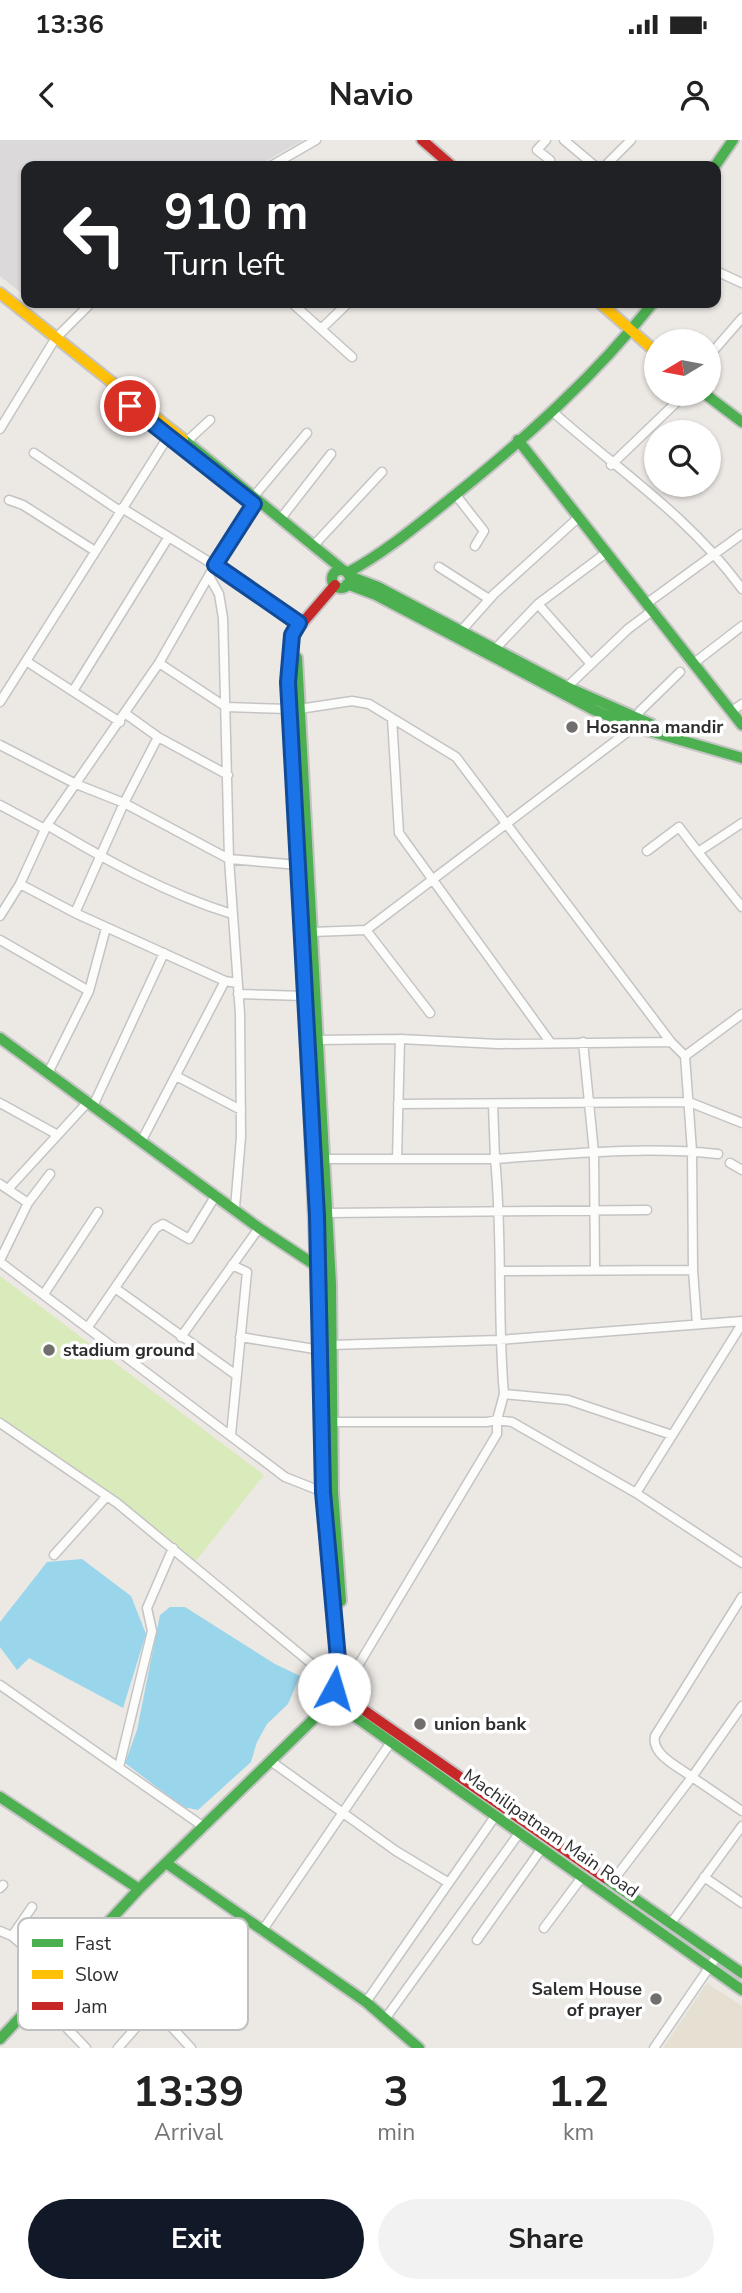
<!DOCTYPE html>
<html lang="en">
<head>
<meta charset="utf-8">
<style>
  :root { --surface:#fff; --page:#f2f2f2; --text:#222; --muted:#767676; --accent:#111827 }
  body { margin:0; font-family:"Nunito Sans",sans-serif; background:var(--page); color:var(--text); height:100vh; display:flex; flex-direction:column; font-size:26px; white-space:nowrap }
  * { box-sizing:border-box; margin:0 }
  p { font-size:23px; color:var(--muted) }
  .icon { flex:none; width:38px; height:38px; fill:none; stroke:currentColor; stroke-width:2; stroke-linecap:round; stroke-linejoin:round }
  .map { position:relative; height:1908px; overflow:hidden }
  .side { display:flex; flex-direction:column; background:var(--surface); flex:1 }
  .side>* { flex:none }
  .banner { position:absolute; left:21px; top:21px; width:700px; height:147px; border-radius:14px; box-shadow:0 2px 5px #0004; background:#202124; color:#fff; overflow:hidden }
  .needle { width:46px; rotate:260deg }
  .fabs { position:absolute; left:644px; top:189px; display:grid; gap:14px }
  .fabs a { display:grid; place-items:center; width:77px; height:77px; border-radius:50%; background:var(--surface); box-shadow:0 2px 5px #0004; font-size:35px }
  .pin { position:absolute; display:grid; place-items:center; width:60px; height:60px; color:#fff; margin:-30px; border:4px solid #fff; border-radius:50%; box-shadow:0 2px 7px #0007 }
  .me { position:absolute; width:77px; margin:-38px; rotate:6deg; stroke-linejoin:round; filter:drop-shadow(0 0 5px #0008) }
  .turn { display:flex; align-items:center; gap:24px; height:147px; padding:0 28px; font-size:32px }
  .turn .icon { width:91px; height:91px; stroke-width:2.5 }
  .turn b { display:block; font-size:49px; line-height:60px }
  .eta { display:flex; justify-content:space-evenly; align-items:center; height:119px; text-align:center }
  .eta b { font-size:42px; font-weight:700; line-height:49px }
  .action { display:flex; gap:14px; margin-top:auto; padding:14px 28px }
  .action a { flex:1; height:80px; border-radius:42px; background:var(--accent); color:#fff; font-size:28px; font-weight:700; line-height:80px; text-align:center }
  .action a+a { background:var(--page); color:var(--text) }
  .status { display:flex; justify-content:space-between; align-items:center; height:49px; padding:0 35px; background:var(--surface); direction:ltr }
  .status svg { height:19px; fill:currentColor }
  header { display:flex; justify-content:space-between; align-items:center; height:91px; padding:0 28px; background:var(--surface); font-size:32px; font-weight:700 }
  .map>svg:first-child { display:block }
</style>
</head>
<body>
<div class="status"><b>13:36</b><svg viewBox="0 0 49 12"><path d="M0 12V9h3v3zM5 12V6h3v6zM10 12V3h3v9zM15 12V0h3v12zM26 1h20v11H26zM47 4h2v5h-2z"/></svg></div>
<header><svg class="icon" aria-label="back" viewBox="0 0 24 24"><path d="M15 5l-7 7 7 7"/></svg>Navio<svg class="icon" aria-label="person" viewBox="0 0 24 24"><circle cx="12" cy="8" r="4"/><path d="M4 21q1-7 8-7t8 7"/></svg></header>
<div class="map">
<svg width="742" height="1908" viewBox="0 0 742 1908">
  <rect width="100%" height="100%" fill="#ece8e4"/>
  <path fill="#dcd9db" d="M0 0H303L257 26H201L196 22 191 26H26V157L0 136Z"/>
  <path fill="#e6e0d3" d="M707 1843 742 1866V1908H663Z"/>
  <path fill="#d9eabb" d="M0 1136 264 1335 195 1422 0 1283Z"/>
  <path fill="#99d6ec" d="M82 1419 131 1456 146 1494 123 1568 29 1518 17 1530 0 1507V1482L47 1422Z
    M170 1467H185L275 1524 300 1536 288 1564 267 1584 257 1602 251 1622 198 1670 183 1667 125 1623 137 1590 160 1475Z"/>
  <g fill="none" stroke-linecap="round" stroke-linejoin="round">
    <defs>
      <path id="street" d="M564 0 595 26
        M271 26 316 0
        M544 26 550 20 537 10 546 0
        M605 26 631 0
        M716 131 742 143
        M292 163 352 217
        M321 189 348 163
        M56 198 91 163
        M709 216 742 178
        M553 272C619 331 689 376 742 449
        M0 289 52 204
        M34 313 120 371
        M611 325 685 254
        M455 354 484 391 475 406
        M255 355 307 293
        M9 360 23 365 95 411
        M122 368 235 438 299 483
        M282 377 331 314
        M315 404 382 332
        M439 427 489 459
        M209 436 219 454 223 478 229 719 240 874 241 997 235 1068
        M538 464 591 524
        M646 464 742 394
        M461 491 494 454 578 378
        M494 510 538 464 606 413
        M26 521 120 582
        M159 523 226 567 289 569
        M694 523 742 486
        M567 547 628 489 652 471
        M73 551 168 398
        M0 562 168 297 186 302 210 280
        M299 569 352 561 369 564 456 617 671 902
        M732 571 742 564
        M126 574 158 597 228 635
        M392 578 399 693 550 902
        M0 605 76 644 124 663 229 719 299 725
        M0 665 45 689
        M47 685C106 720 167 754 232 774
        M647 711 679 687 698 712 742 683
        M698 712 742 767
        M20 744 75 773 124 663 158 597
        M75 773 225 841 237 843
        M0 776 20 744 47 685 159 523 223 411 254 364
        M366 790 430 873
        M312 792 366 790 630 590 640 571 680 532
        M0 800 89 851
        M238 854 304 856
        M400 899 498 904 671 902 685 916 692 1011 693 1130 697 1184
        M317 900 400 899 397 1019
        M583 902 594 1013 595 1129
        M685 916 742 874
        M48 933 89 851 106 788
        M176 936 241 970
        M0 963 56 994
        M398 964 689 962 742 983
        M493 964 495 1019C568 1014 644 1006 718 1014
        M93 966 164 813
        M142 1000 225 841
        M321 1019H495C503 1098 497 1176 504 1254
        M730 1023 742 1030
        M0 1044 28 1063 0 1120
        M8 1049 87 963
        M28 1063 50 1034
        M327 1073 647 1070
        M0 1122 285 1337 323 1352
        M501 1131 693 1130
        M115 1148 236 1235
        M44 1154 98 1072
        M88 1187 156 1088 163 1084 189 1099 216 1055
        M181 1197 259 1088
        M240 1197 321 1210
        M330 1205 499 1200 742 1181
        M332 1282H487L497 1280 504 1254 568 1260 672 1295
        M0 1283 117 1363 335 1543
        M231 1295 247 1132 232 1125
        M636 1353 742 1184
        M54 1415 107 1356
        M0 1545 204 1687
        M342 1545 356 1529 497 1294V1280L512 1282 636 1353 742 1423
        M742 1566 692 1637 742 1671
        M272 1622 396 1711 449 1743
        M119 1627 152 1491 147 1468 173 1408
        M704 1737 742 1763
        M612 1742 692 1637C679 1627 651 1615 655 1596L742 1457
        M0 1748 3 1745
        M671 1783 742 1686
        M544 1788 582 1737
        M0 1791 12 1796 58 1836
        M262 1791 391 1602
        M12 1796 32 1767
        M477 1800 542 1708
        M92 1801 191 1908
        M39 1859 86 1908
        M366 1862 496 1675
        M385 1879 520 1692
        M118 1908 153 1868
        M654 1908 717 1816"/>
      <path id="fast" d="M715 26 733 0
        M705 254 742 282
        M183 299 343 430
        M518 300 742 585
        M332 439a9 9 0 1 1 18 0a9 9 0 1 1-18 0Z
        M347 433C386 412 420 383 455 355 527 297 595 236 653 163
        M349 436 378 447 567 547 651 584
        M347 444 376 455 594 570 632 586 742 618
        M297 518 331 1144 333 1352 341 1461
        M291 603C303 848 317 1093 322 1338 323 1409 344 1478 334 1549
        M0 898 259 1088 318 1127
        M340 1566 742 1850
        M0 1657 139 1749
        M166 1723 366 1862 419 1908
        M605 1738 742 1833
        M0 1899 139 1749 330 1563"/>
      <path id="slow" d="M0 153 183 299
        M600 163 656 212
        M328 1557a9 9 0 1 1 18 0a9 9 0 1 1-18 0Z"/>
      <path id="jam" d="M422 0 452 26
        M291 603 288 542 292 495 335 445
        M345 1557 605 1738"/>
    </defs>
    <use href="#street" stroke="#c5c4c5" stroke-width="11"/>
    <use href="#fast" stroke="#c5c4c5" stroke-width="14"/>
    <use href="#slow" stroke="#c5c4c5" stroke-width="14"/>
    <use href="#jam" stroke="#c5c4c5" stroke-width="14"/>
    <use href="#street" stroke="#fcfcfb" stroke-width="8"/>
    <use href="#fast" stroke="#4caf50" stroke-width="10"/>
    <use href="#slow" stroke="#ffc107" stroke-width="10"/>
    <use href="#jam" stroke="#c62828" stroke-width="10"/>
  </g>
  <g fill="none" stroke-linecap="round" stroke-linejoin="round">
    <defs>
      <path id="route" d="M130 266 254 364 215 425 299 483 292 495 288 542 317 1076 323 1352 338 1519 334 1549"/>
    </defs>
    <use href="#route" stroke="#114b97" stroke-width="18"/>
    <use href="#route" stroke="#1a73e8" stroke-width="12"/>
  </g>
  <g fill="#706f6e" stroke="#fff" stroke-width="2.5">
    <circle cx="572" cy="587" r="7"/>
    <circle cx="49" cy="1210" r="7"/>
    <circle cx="420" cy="1584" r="7"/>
    <circle cx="656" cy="1859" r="7"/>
  </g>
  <g text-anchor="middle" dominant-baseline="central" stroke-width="7" stroke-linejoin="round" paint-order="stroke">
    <g font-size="18" font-weight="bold" fill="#2e2e2e" stroke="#fff" text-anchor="start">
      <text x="586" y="587">Hosanna mandir</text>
      <text x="63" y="1210">stadium ground</text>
      <text x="434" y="1584">union bank</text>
      <text x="642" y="1849" text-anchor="end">Salem House<tspan x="642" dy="21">of prayer</tspan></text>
    </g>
    <g font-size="18" fill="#2e2e2e" stroke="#fff">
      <text transform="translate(551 1693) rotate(35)">Machilipatnam Main Road</text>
    </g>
  </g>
  <rect x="18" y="1778" width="230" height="112" rx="10" fill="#fff" stroke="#c0c0c0" stroke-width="2"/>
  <rect x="32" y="1799" width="31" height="8" fill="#4caf50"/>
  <rect x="32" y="1830" width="31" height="9" fill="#ffc107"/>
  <rect x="32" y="1862" width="31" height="8" fill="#c62828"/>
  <g font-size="19" fill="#2e2e2e">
    <text x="75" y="1810">Fast</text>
    <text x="75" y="1841">Slow</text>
    <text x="75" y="1873">Jam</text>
  </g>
</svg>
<div class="fabs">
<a><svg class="needle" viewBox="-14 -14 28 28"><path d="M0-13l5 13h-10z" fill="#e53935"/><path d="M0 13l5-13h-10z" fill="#767676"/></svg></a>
<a><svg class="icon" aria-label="search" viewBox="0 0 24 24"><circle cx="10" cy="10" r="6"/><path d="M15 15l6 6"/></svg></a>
</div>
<div class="pin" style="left:130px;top:266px;background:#d93025"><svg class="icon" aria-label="arrive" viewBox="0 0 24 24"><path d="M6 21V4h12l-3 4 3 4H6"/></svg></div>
<svg class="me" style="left:334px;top:1549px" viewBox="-20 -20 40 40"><circle r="19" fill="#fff"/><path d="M0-13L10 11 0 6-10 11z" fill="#1a73e8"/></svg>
<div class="banner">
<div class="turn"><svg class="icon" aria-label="left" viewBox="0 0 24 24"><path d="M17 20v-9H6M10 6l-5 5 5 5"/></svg><div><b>910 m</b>Turn left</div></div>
</div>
</div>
<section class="side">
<div class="eta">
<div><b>13:39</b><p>Arrival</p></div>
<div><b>3</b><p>min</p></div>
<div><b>1.2</b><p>km</p></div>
</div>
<div class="action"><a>Exit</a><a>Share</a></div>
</section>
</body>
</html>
